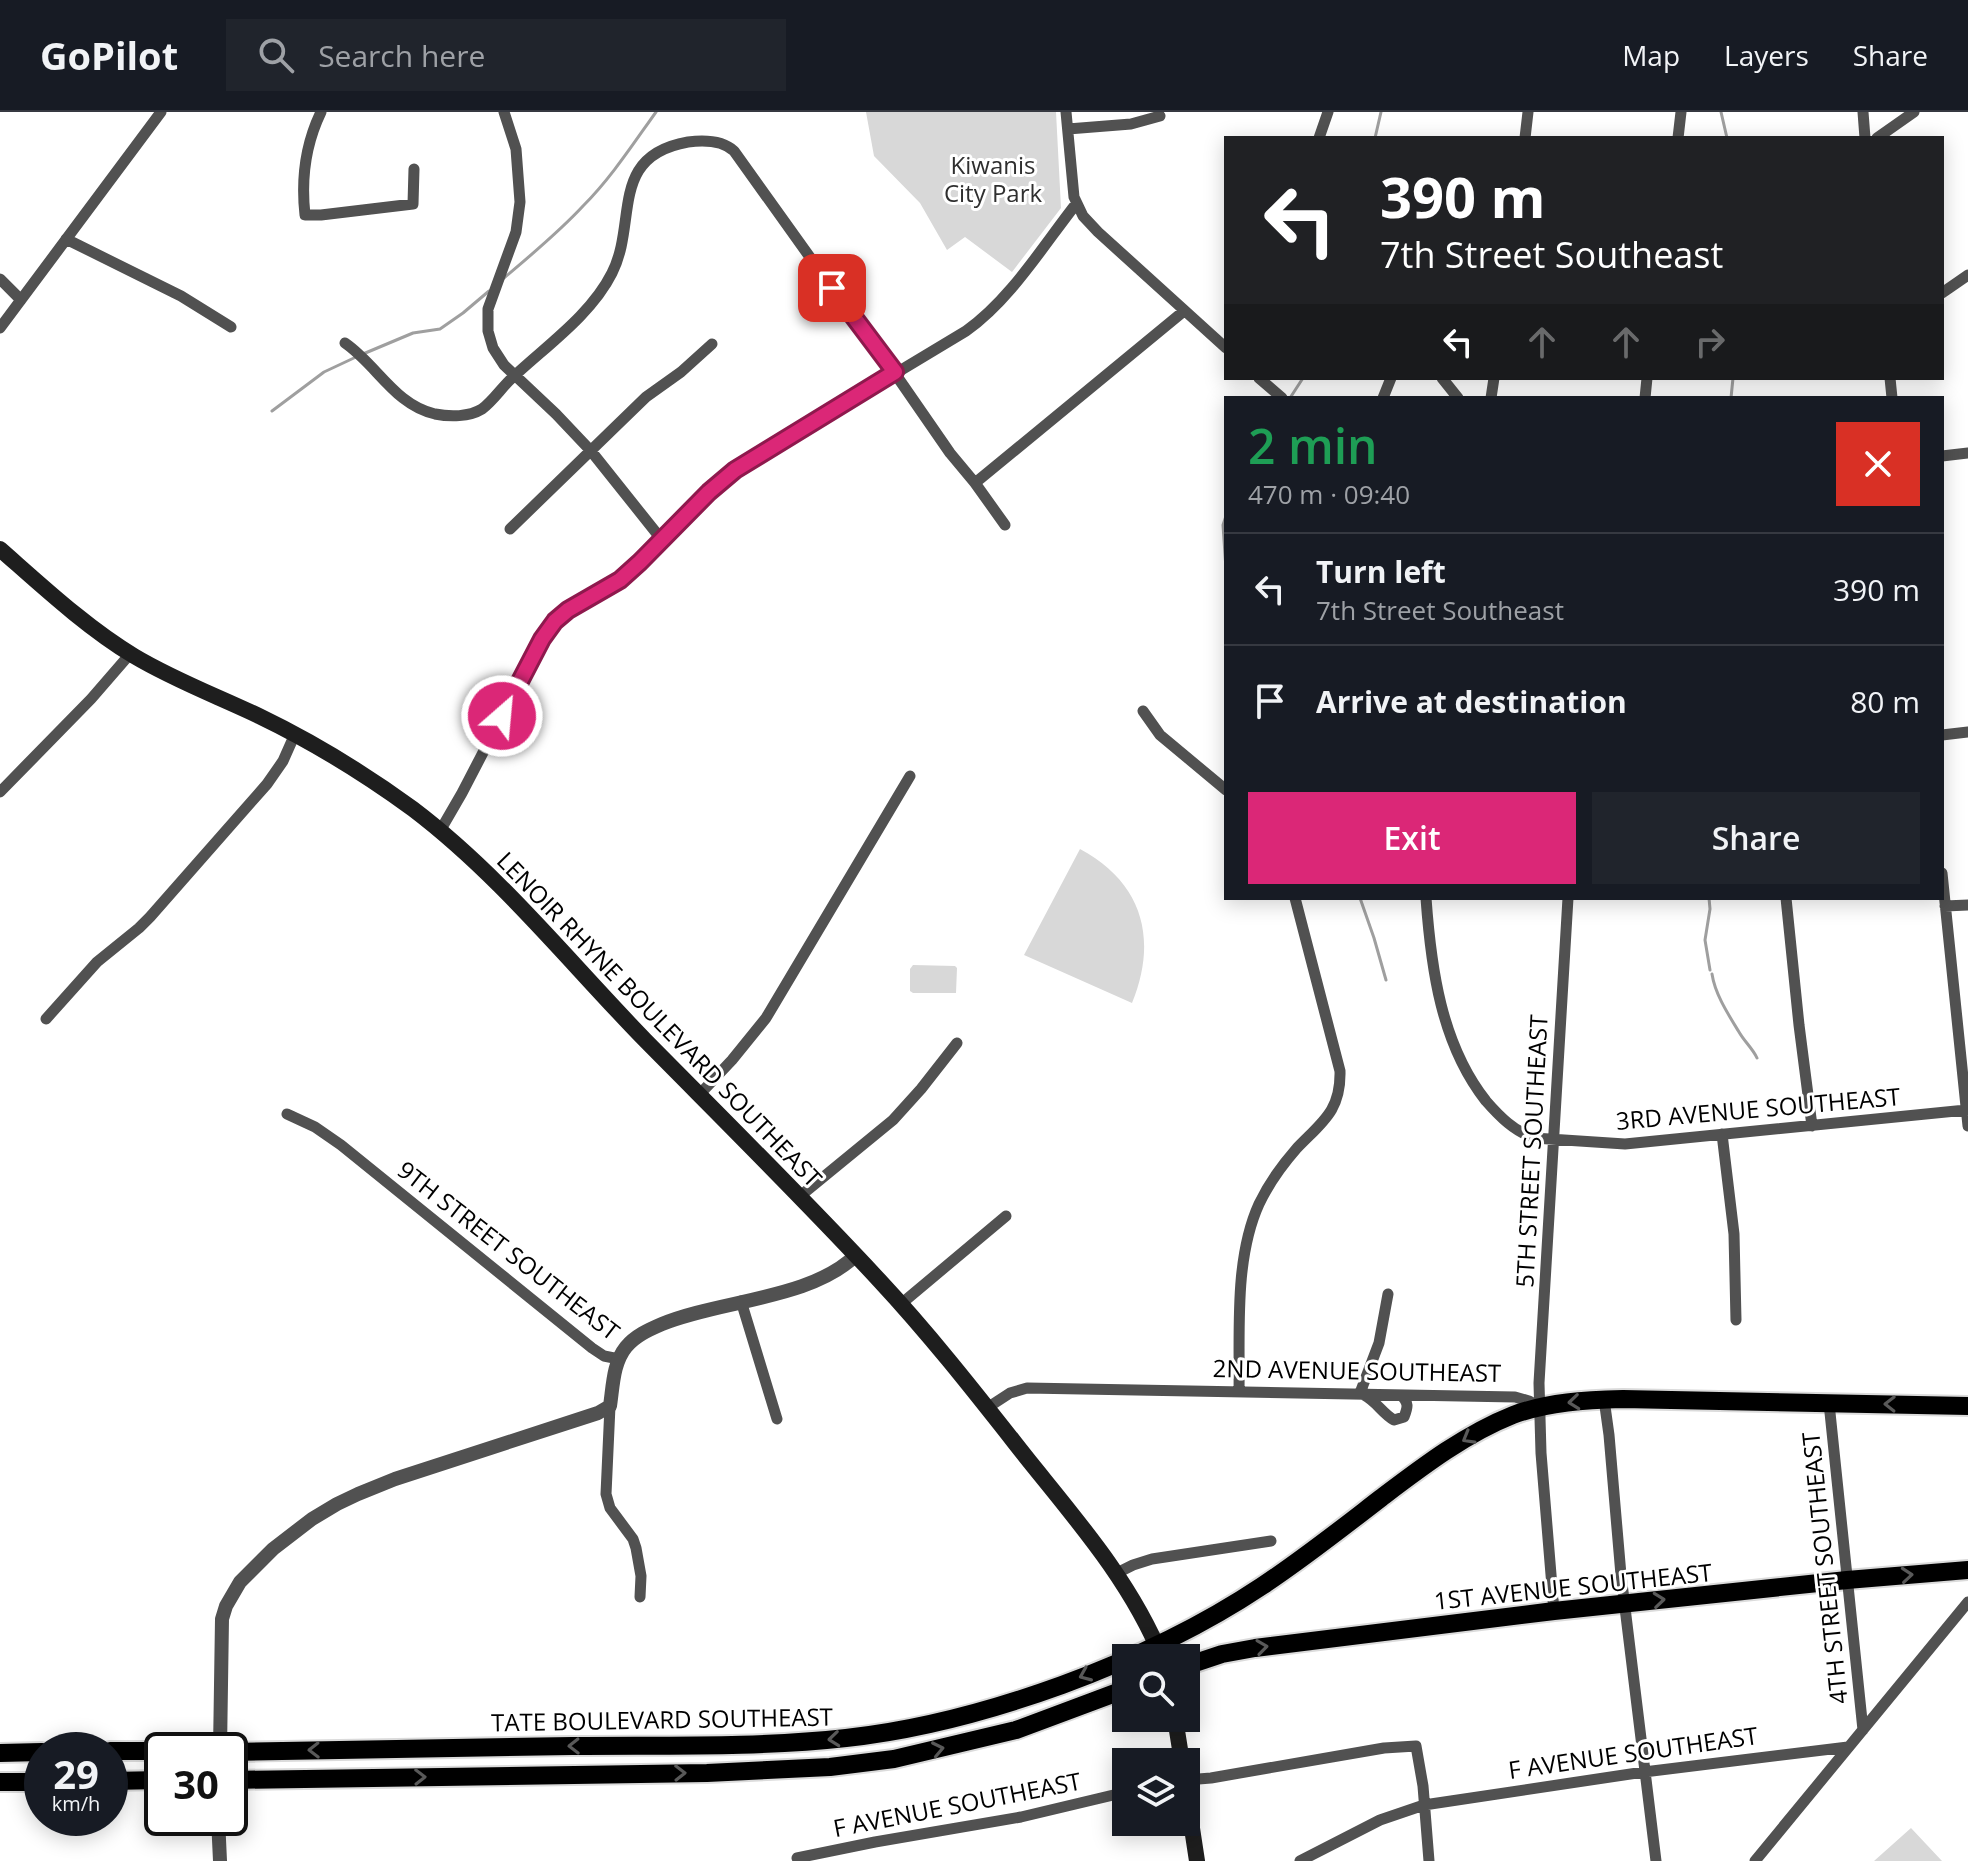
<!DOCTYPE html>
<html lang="en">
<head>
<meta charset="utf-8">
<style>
  :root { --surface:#171b24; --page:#20242c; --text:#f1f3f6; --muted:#9ea1a6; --line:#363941; --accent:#db2777 }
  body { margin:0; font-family:"Open Sans",sans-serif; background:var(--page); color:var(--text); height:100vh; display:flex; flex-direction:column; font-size:30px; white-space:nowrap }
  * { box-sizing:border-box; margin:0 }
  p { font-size:26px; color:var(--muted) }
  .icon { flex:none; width:44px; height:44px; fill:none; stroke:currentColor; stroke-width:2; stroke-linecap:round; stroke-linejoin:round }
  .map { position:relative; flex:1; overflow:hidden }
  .details { position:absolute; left:1224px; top:284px; width:720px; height:504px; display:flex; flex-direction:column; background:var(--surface); border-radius:0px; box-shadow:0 4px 20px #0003 }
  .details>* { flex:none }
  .hud { position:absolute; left:1224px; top:24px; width:720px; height:244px; border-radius:0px; box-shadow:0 4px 20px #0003; background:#202124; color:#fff; overflow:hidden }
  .tools { position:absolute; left:1112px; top:1532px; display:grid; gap:16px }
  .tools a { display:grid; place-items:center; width:88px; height:88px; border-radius:0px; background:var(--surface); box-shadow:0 4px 20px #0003; font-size:40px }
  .speed { position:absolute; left:24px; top:1620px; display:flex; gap:16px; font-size:40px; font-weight:700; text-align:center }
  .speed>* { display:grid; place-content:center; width:104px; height:104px; border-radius:50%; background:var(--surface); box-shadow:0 4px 20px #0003; line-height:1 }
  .speed small { font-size:20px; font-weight:400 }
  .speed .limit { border:4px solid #111; border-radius:12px; background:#fff; color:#111 }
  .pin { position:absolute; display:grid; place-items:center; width:68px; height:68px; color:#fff; margin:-34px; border-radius:16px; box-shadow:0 4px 12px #0006 }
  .me { position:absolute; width:88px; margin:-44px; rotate:27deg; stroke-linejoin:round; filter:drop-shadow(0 0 6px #0008) }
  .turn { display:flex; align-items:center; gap:28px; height:168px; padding:0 24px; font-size:36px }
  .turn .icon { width:104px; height:104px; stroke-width:2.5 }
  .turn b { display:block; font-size:56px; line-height:68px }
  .lanes { display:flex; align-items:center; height:76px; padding:0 24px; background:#0003; justify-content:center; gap:40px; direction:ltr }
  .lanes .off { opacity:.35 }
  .round { display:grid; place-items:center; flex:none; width:84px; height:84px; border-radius:0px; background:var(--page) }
  .overview { display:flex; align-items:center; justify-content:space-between; height:136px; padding:0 24px }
  h1 { font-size:48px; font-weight:600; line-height:60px; color:#1e9e55 }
  .cta { display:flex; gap:16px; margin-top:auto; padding:16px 24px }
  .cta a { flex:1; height:92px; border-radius:0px; background:var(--accent); color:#fff; font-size:32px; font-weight:600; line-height:92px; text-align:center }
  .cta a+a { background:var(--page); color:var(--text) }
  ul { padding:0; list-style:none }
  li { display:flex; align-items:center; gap:24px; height:112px; padding:0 24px; border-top:2px solid var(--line) }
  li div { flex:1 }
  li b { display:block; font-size:30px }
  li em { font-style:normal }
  header { display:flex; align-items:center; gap:48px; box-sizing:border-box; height:112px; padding:0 40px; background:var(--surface); border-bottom:2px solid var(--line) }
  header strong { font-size:38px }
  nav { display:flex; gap:44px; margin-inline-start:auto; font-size:28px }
  .search { width:560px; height:72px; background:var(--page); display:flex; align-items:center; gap:20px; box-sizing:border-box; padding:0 28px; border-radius:0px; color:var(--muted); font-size:30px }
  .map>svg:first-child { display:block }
</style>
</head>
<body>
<header>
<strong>GoPilot</strong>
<div class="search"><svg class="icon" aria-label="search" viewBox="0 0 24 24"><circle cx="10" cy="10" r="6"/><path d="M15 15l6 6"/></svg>Search here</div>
<nav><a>Map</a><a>Layers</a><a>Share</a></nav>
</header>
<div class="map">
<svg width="1968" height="1749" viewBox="0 0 1968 1749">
  <rect width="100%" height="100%" fill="#fff"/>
  <path fill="#d8d8d8" d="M866 0H1056L1061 96 1012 160 965 125 947 138 920 91 874 44Z
    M1080 737C1143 771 1158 827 1132 891L1024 843Z
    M913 853 955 854 957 856 956 881H913L910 879V857Z
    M1911 1716 1942 1749H1874Z"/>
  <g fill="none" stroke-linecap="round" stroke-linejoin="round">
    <path stroke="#9f9f9f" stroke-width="3" d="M1721 0 1727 26
      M1375 26 1381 0
      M504 166C531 143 559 120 583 94 611 66 633 32 656 0
      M363 242 413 221 440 217 463 201 489 179
      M1290 286 1303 266
      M1731 286 1733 266
      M272 299 324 260 356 245
      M1226 404 1223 413 1226 457
      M1360 786 1374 826 1386 868
      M1709 786 1710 797 1705 828 1710 858
      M1712 862C1715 882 1728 902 1739 920 1744 929 1753 937 1757 946"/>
    <defs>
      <path id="primary" d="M1186 1554 1222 1542 1255 1536 1554 1499 1847 1468 1968 1458
        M110 1639H162
        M230 1640C344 1637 458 1635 572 1634 663 1633 755 1636 846 1626 920 1618 993 1598 1062 1573 1130 1548 1202 1514 1262 1474 1303 1447 1342 1416 1381 1386 1422 1355 1465 1322 1513 1303 1548 1290 1586 1288 1623 1287L1968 1294
        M0 1641 42 1640
        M230 1668 707 1661 830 1655 894 1647 1016 1618 1126 1577
        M110 1669 162 1668
        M0 1670H42"/>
    </defs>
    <use href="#primary" stroke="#dbdbdb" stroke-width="22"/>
    <path stroke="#515151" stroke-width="11" d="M321 0C305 33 301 67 305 103H321L413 92 414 57
      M504 0 516 37 520 90 516 120 488 197V219L493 236 504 253 556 302 591 339 662 428
      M1066 0 1074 85 1083 104 1098 120 1226 236
      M1863 0 1865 26
      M1068 17 1131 12 1160 4
      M1319 26 1328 0
      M1525 26 1528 0
      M1678 26 1681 0
      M1877 26 1914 0
      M66 127 181 184 231 215
      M0 167 21 188
      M1942 181 1968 163
      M0 216 161 0
      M345 231C377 253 395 293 435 302 450 305 469 305 482 297 493 289 502 275 512 266 546 234 591 203 612 161 638 110 608 44 688 30 704 28 722 28 734 39L832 176 858 208 950 341 975 371 1005 413
      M1259 266 1282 286
      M1442 266 1458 286
      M1890 266 1892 286
      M1383 286 1391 266
      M1491 286 1494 266
      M1645 286 1647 266
      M1942 344 1968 341
      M975 371 1184 199
      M510 417 646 285 681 260 712 232
      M1143 599 1160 623 1226 678
      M1942 623 1968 620
      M0 680 91 587 130 542
      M440 719 462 681 542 527C563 494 596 488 624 464 663 431 694 389 735 358L966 219C1010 188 1043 134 1076 92
      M1942 761 1968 1014
      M1426 786C1431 856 1441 932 1486 989 1500 1005 1514 1019 1534 1026L1625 1032 1966 998
      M1786 786 1799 913 1812 1014
      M1945 794 1968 793
      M46 907 97 850 139 816 150 805 267 672 283 649 295 622
      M699 983 732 948 766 906 910 664
      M287 1002 315 1015 341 1033 592 1236 604 1244 619 1247
      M1722 1022 1734 1122 1736 1208
      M799 1085 893 1008 921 977 957 931
      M741 1189 777 1307
      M901 1192 1006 1104
      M1239 1280C1240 1220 1234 1147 1259 1092 1268 1073 1283 1052 1297 1036 1322 1010 1341 999 1340 959L1295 786
      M1360 1281 1379 1231 1388 1182
      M1364 1283C1377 1290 1382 1301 1394 1308L1404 1305C1408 1295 1409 1291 1401 1283
      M1604 1287 1609 1323 1621 1463 1656 1749
      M1829 1291 1863 1618
      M610 1294 606 1382 610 1396 633 1427 636 1436 641 1464 640 1485
      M987 1296 1010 1281 1027 1276 1515 1285 1529 1289 1539 1295
      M1117 1461 1133 1453 1152 1447 1271 1429
      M1554 1499 1541 1341 1539 1271 1568 786
      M1186 1668 1211 1666 1384 1636 1416 1634 1423 1674 1429 1749
      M797 1746 875 1730 1021 1705 1126 1680
      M1300 1749 1380 1708 1424 1693 1644 1660 1848 1635
      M1755 1749 1968 1490"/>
    <path stroke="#515151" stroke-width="14" d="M220 1638 222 1507 226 1494 240 1470 273 1437 312 1407 337 1392 358 1382 395 1367 598 1301 610 1294C613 1274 613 1251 626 1235 635 1224 648 1218 662 1212 720 1188 812 1187 856 1143
      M218 1706 220 1749"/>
    <path stroke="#1e1e1e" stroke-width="16" d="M0 437C41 473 87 516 134 544 174 568 217 584 259 604 313 630 365 662 413 697 500 763 569 850 645 928 723 1007 803 1086 879 1168 933 1226 981 1288 1030 1350 1080 1412 1132 1472 1162 1546
      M1175 1606 1182 1650
      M1186 1677 1197 1749"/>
    <use href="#primary" stroke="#000" stroke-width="18"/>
  </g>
  <defs><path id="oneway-chevron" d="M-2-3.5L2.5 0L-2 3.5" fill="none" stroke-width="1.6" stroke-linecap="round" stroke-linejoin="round" transform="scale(2)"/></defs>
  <g stroke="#595959">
    <use href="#oneway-chevron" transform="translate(1574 1290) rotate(174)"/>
    <use href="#oneway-chevron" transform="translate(1890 1292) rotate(-179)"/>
    <use href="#oneway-chevron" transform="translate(1468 1326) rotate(150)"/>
    <use href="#oneway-chevron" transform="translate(1907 1463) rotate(-5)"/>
    <use href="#oneway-chevron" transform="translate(1659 1488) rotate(-6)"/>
    <use href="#oneway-chevron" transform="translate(1262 1535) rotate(-8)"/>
    <use href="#oneway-chevron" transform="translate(1085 1563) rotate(157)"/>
    <use href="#oneway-chevron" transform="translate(834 1627) rotate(174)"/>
    <use href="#oneway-chevron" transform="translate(574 1634) rotate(179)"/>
    <use href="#oneway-chevron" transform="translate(938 1637) rotate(-12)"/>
    <use href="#oneway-chevron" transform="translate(314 1638) rotate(179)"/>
    <use href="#oneway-chevron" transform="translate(680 1661) rotate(-1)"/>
    <use href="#oneway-chevron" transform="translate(420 1665) rotate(-1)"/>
  </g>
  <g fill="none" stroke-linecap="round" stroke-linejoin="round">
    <defs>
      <path id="route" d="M502 604 542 527 555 509 568 498 620 468 640 450 709 380 735 358 895 260 832 176"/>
    </defs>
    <use href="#route" stroke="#8e194d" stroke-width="20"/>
    <use href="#route" stroke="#db2777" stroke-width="14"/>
  </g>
  <g text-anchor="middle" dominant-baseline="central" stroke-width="6" stroke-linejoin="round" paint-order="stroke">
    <g font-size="24" fill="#2f2f2f" stroke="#fff">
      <text x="993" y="52">Kiwanis<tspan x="993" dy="28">City Park</tspan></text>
    </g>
    <g font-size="24" fill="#000" stroke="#fff">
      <text transform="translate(660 907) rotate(46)">LENOIR RHYNE BOULEVARD SOUTHEAST</text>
      <text transform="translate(1758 996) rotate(-5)">3RD AVENUE SOUTHEAST</text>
      <text transform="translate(1531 1039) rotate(-87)">5TH STREET SOUTHEAST</text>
      <text transform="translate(509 1138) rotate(38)">9TH STREET SOUTHEAST</text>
      <text transform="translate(1357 1258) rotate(1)">2ND AVENUE SOUTHEAST</text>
      <text transform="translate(1824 1456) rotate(-96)">4TH STREET SOUTHEAST</text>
      <text transform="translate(1573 1474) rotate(-6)">1ST AVENUE SOUTHEAST</text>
      <text transform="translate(662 1607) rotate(-1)">TATE BOULEVARD SOUTHEAST</text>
      <text transform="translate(1633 1640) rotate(-8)">F AVENUE SOUTHEAST</text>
      <text transform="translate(957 1692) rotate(-11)">F AVENUE SOUTHEAST</text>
    </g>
  </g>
</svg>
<div class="tools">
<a><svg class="icon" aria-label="search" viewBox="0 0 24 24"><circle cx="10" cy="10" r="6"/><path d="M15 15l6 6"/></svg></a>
<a><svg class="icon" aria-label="layers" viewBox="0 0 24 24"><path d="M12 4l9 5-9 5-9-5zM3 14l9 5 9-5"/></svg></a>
</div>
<div class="speed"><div>29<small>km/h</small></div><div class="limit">30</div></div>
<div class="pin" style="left:832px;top:176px;background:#d93025"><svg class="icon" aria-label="arrive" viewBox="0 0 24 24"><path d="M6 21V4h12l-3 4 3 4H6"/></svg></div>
<svg class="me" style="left:502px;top:604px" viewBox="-20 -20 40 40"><circle r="17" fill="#db2777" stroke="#fff" stroke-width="3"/><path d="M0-11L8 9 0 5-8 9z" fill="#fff"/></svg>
<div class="hud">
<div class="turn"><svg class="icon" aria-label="left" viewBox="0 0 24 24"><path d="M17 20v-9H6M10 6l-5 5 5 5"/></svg><div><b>390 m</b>7th Street Southeast</div></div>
<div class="lanes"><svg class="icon" aria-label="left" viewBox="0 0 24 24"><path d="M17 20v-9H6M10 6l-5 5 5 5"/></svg><svg class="icon off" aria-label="ahead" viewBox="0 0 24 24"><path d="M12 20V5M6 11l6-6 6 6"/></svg><svg class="icon off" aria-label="ahead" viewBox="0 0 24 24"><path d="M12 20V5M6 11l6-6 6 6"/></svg><svg class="icon off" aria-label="right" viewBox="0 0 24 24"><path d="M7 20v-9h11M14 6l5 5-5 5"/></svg></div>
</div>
<section class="details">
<div class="overview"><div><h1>2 min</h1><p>470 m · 09:40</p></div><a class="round" style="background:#d93025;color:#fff"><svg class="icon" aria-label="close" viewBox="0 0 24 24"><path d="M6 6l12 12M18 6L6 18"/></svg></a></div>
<ul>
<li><svg class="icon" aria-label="left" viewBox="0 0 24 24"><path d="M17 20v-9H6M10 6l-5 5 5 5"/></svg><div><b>Turn left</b><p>7th Street Southeast</p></div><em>390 m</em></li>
<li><svg class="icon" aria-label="arrive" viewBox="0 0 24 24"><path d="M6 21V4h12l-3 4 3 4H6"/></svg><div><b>Arrive at destination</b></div><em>80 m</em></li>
</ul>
<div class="cta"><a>Exit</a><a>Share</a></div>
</section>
</div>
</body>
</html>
